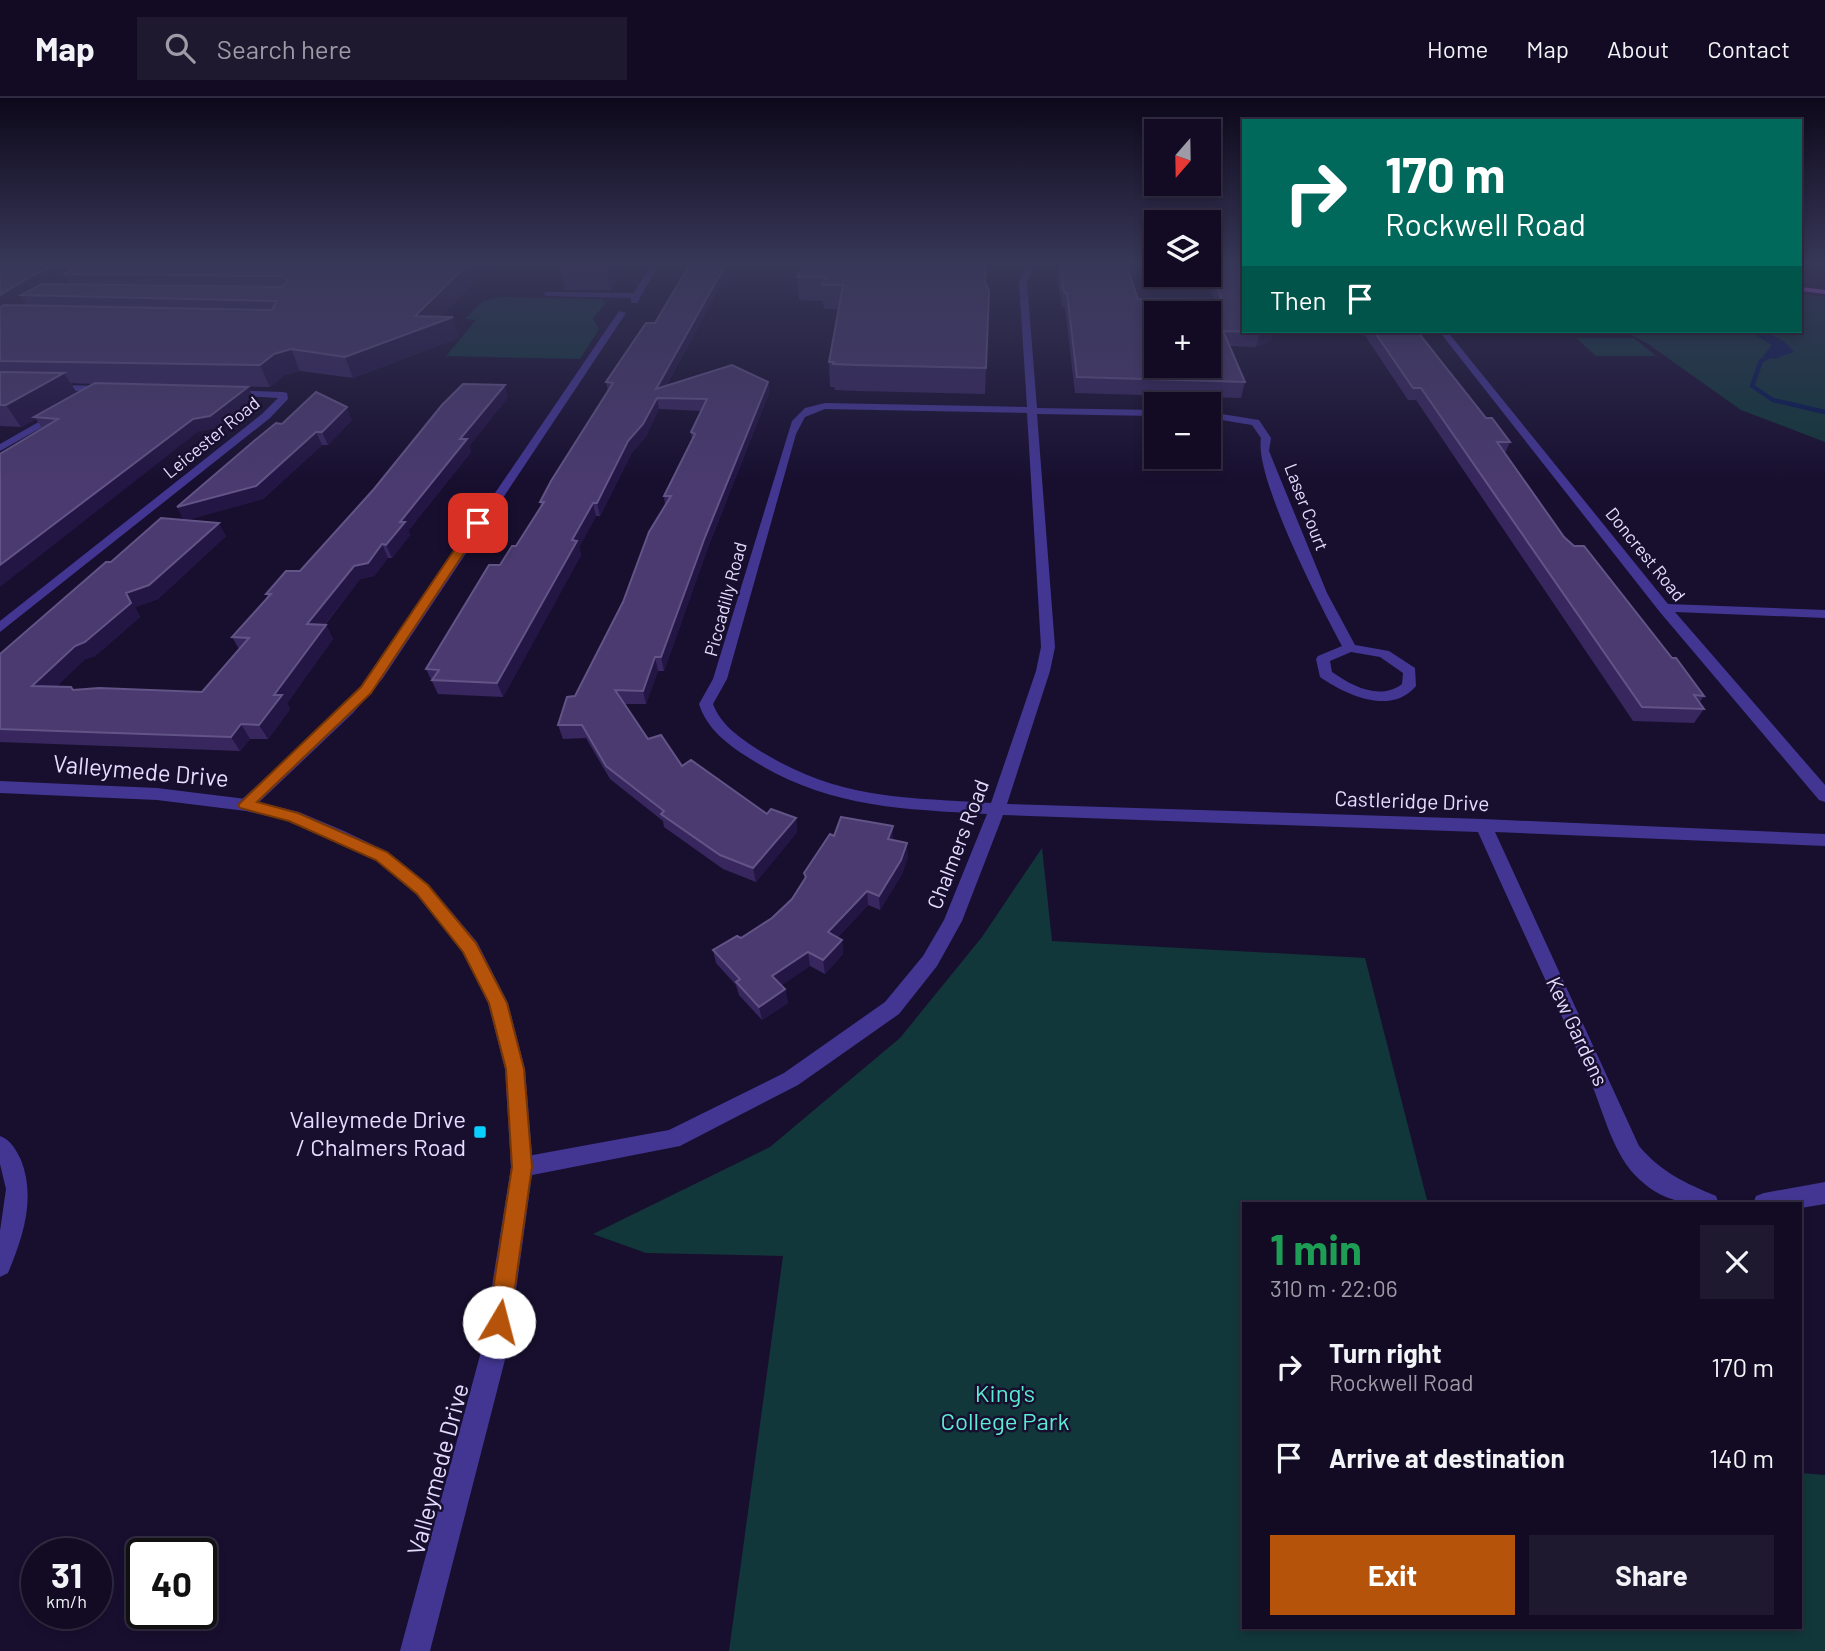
<!DOCTYPE html>
<html lang="en">
<head>
<meta charset="utf-8">
<style>
  :root { --surface:#120b23; --page:#1f1930; --text:#f1f3f6; --muted:#9c9ba6; --line:#312b41; --accent:#b45309 }
  body { margin:0; font-family:Barlow,sans-serif; background:var(--page); color:var(--text); height:100vh; display:flex; flex-direction:column; font-size:26px; white-space:nowrap }
  * { box-sizing:border-box; margin:0 }
  p { font-size:23px; color:var(--muted) }
  .icon { flex:none; width:38px; height:38px; fill:none; stroke:currentColor; stroke-width:2; stroke-linecap:round; stroke-linejoin:round }
  .map { position:relative; flex:1; overflow:hidden }
  .sheet { position:absolute; left:1242px; top:1104px; width:560px; height:427px; display:flex; flex-direction:column; background:var(--surface); border-radius:0px; box-shadow:0 4px 10px #0003,0 0 0 2px var(--line) }
  .sheet>* { flex:none }
  .hud { position:absolute; left:1242px; top:21px; width:560px; height:214px; border-radius:0px; box-shadow:0 4px 10px #0003,0 0 0 2px var(--line); background:#00695c; color:#fff; overflow:hidden }
  .needle { width:46px; rotate:200deg }
  .fabs { position:absolute; left:1144px; top:21px; display:grid; gap:14px }
  .fabs a { display:grid; place-items:center; width:77px; height:77px; border-radius:0px; background:var(--surface); box-shadow:0 4px 10px #0003,0 0 0 2px var(--line); font-size:35px }
  .speed { position:absolute; left:21px; top:1440px; display:flex; gap:14px; font-size:35px; font-weight:700; text-align:center }
  .speed>* { display:grid; place-content:center; width:91px; height:91px; border-radius:50%; background:var(--surface); box-shadow:0 4px 10px #0003,0 0 0 2px var(--line); line-height:1 }
  .speed small { font-size:18px; font-weight:400 }
  .speed .limit { border:4px solid #111; border-radius:10px; background:#fff; color:#111 }
  .pin { position:absolute; display:grid; place-items:center; width:60px; height:60px; color:#fff; margin:-30px; border-radius:14px; box-shadow:0 4px 10px #0006 }
  .me { position:absolute; width:77px; margin:-38px; rotate:8deg; stroke-linejoin:round; filter:drop-shadow(0 0 5px #0008) }
  .turn { display:flex; align-items:center; gap:24px; height:147px; padding:0 28px; font-size:32px }
  .turn .icon { width:91px; height:91px; stroke-width:2.5 }
  .turn b { display:block; font-size:49px; line-height:60px }
  .then { display:flex; align-items:center; height:66px; padding:0 28px; background:#0003; gap:14px; font-size:26px }
  .round { display:grid; place-items:center; flex:none; width:74px; height:74px; border-radius:0px; background:var(--page) }
  .overview { display:flex; align-items:center; justify-content:space-between; height:119px; padding:0 28px }
  h1 { font-size:42px; font-weight:700; line-height:52px; color:#1e9e55 }
  .primary-button { display:flex; gap:14px; margin-top:auto; padding:14px 28px }
  .primary-button a { flex:1; height:80px; border-radius:0px; background:var(--accent); color:#fff; font-size:28px; font-weight:700; line-height:80px; text-align:center }
  .primary-button a+a { background:var(--page); color:var(--text) }
  ul { padding:0; list-style:none }
  li { display:flex; align-items:center; gap:21px; height:91px; padding:0 28px }
  li div { flex:1 }
  li b { display:block; font-size:26px }
  li em { font-style:normal }
  header { display:flex; align-items:center; gap:42px; box-sizing:border-box; height:98px; padding:0 35px; background:var(--surface); border-bottom:2px solid var(--line) }
  header strong { font-size:33px }
  nav { display:flex; gap:38px; margin-inline-start:auto; font-size:24px }
  .search { width:490px; height:63px; background:var(--page); display:flex; align-items:center; gap:18px; box-sizing:border-box; padding:0 24px; border-radius:0px; color:var(--muted); font-size:26px }
  .map>svg:first-child { display:block }
</style>
</head>
<body>
<header>
<strong>Map</strong>
<div class="search"><svg class="icon" aria-label="search" viewBox="0 0 24 24"><circle cx="10" cy="10" r="6"/><path d="M15 15l6 6"/></svg>Search here</div>
<nav><a>Home</a><a>Map</a><a>About</a><a>Contact</a></nav>
</header>
<div class="map">
<svg width="1825" height="1553" viewBox="0 0 1825 1553">
  <rect width="100%" height="100%" fill="#180f2f"/>
  <path fill="#12373a" d="M1801 196 1825 199V344L1741 312 1648 246 1624 233H1801Z
    M501 199 601 201 606 205 593 220 599 231 580 261 446 258 476 222 465 221 483 203Z
    M1576 240H1634L1656 258H1596Z
    M1042 750 1052 843 1365 860 1428 1106H1244V1530H1801V1375L1825 1377V1553H729L783 1158 646 1155 593 1136 770 1049 900 940 982 839Z"/>
  <path fill="#061a52" d="M1748 233C1765 233 1785 240 1794 254L1774 261 1763 258 1772 247Z"/>
  <g fill="none" stroke-linecap="round" stroke-linejoin="round">
    <path stroke="#061a52" stroke-width="4.5" d="M1768 259 1761 263 1752 288 1773 302 1825 314"/>
    <path fill="#423692" fill-rule="evenodd" d="M651 166H659L637 205H631V200L547 198 543 196 547 194 634 195Z
      M1026 166H1034L1027 184 1037 310 1157 312V318L1037 316 1055 549 1050 573 1007 706 1483 721 1825 736V748L1495 734 1639 1048C1661 1074 1685 1085 1716 1098L1719 1106C1688 1106 1665 1105 1640 1082 1613 1058 1604 1015 1590 982 1554 899 1515 817 1478 734L1003 717 962 823 937 868 899 916 798 987 680 1048 522 1079 514 1076 511 1069 514 1062 522 1059 669 1032 784 975 885 904 923 858 944 822 987 716C899 711 825 709 749 660 727 646 707 631 699 606L713 581 792 323 805 310 825 305 1027 309 1019 184ZM825 311 1027 315 1041 549 1036 573 991 705C901 699 838 702 757 651 739 639 721 627 713 606L727 581 796 336 805 319Z
      M619 213 626 215 383 580 353 615 252 711H240L238 707 240 703 343 609 373 574Z
      M1439 233H1447L1668 506 1825 512V520L1675 514 1825 687V704L1819 702 1659 513Z
      M52 287 108 288 113 291 108 294 49 292 47 290Z
      M224 292 283 294 287 295 288 301 270 320 0 534V523L262 316 278 300 227 297 222 294Z
      M58 313 63 316 62 318 0 353V346Z
      M1209 314 1259 322 1271 340 1269 353 1327 495 1355 547 1389 553 1415 570 1416 588C1391 618 1346 597 1320 579L1316 561 1318 558 1342 548C1321 509 1254 379 1261 340L1252 327 1209 320ZM1351 554 1380 559 1403 575 1402 586C1380 603 1352 588 1332 574L1330 563Z
      M0 1038C11 1042 16 1052 21 1062 36 1100 23 1139 8 1175L0 1179V1133L6 1091 0 1066Z
      M1825 1084V1106L1801 1110V1106H1753L1756 1098 1764 1095Z"/>
    <path fill="#423692" fill-rule="evenodd" d="M0 683 157 690 246 701 299 714 344 733 388 754 428 786 477 844 508 905 525 971 533 1069 508 1250 430 1553H400L482 1250 511 1069 505 971 488 905 463 854 416 796 376 762 332 741 289 723 246 713 157 702 0 695Z"/>
    <path fill="#d364ff" fill-rule="evenodd" d="M1801 189 1825 192V196L1801 193Z"/>
  </g>
  <path fill="#37275e" fill-rule="evenodd" d="M0 166H492L441 219 459 240 353 280 300 273 284 277 270 289 203 288 254 301 216 330 199 333 42 330 36 321 21 329 0 328ZM71 285 92 286 77 295Z
    M559 166H629L610 192H565Z
    M1209 166 1244 233H1273L1271 243 1256 249 1229 248 1245 284 1241 300 1075 295 1065 209H1062L1057 180 1059 167 1138 201 1214 202 1205 180V177H1209Z
    M727 168 723 183 666 288 768 284 769 295 707 452 664 573H658L646 606H624L648 641 682 668 767 716 796 720 797 734 756 784 723 771 664 729 663 723 610 681 586 640 563 641 558 627 575 598 623 504 665 407 664 398 692 342 691 334 701 313 659 311 646 338 631 356 600 418H596L579 449 581 457 503 599 438 596 426 571 500 467 516 448 541 408 540 404 608 293 606 284 655 225Z
    M797 179 985 183 989 193 985 296 858 293 835 292 834 289H830L829 264 839 211H824L823 203 799 202Z
    M1362 233H1417L1486 320 1510 344 1505 355 1564 439 1672 560 1704 598 1699 605 1704 611 1694 625 1633 623 1416 302H1408Z
    M508 299 469 348 471 354 408 433 410 437 392 460H388L374 478 360 481 325 527H326L333 541 287 605 290 611 268 641H250L240 653 0 644V556L111 464 184 422 254 343 352 322 328 347H322L263 401 186 422 226 438 158 501 135 509 140 519 95 558 85 561 57 588 73 592 202 594 239 551 232 539 268 499 266 496 300 473Z
    M834 738 893 742 908 759 902 776 880 812 868 807 837 840 842 842 843 856 825 876 810 868 781 887 785 891 788 905 762 922 739 897 736 887 716 865 713 852 741 840 772 820 792 801 805 781 804 775Z"/>
  <path fill="#231544" d="M59 166H96L63 176 69 186 21 197 27 208 0 224V197L35 176Z
    M468 166H492L434 226 453 219 459 240 353 280 345 259 415 218Z
    M605 166H629L610 192Z
    M723 166H727V168L723 183 659 300 656 291Z
    M1263 233H1273L1271 243 1256 249 1260 234Z
    M291 251 300 273 284 277 270 289 260 267 274 256Z
    M64 275 78 297 34 319 36 321 21 329 6 307Z
    M768 284 769 295 707 452 664 573 661 559 705 439Z
    M505 287 508 299 469 348 471 354 408 433 410 437 392 460 386 447 400 424 460 341Z
    M248 289 254 301 216 330 199 333 0 489V467L193 321Z
    M657 300 659 311 646 338 631 356 600 418 597 405 628 343Z
    M347 309 352 322 328 347 322 334Z
    M316 334 322 347 263 401 184 423 177 409Z
    M593 405 596 418 579 449 581 457 503 599 497 585 572 442Z
    M219 425 226 438 158 501 135 509 140 519 95 558 85 561 43 602 32 588 75 548 126 495Z
    M382 446 388 460 374 478 360 481 314 540 307 526 354 468Z
    M326 527 333 541 287 605 290 611 268 641 259 627 274 597Z
    M655 559 658 573 646 606 643 593Z
    M241 626 250 641 240 653 231 639Z
    M796 720 797 734 756 784 753 770Z
    M893 728V742L888 756V741Z
    M907 745 908 759 902 776 880 812 879 798Z
    M867 793 868 807 829 848 828 834Z
    M842 842 843 856 825 876 823 862Z
    M808 854 810 868 775 892 772 878Z
    M785 891 788 905 762 922 759 909Z"/>
  <path fill="#4a3a6f" stroke="#625486" stroke-width="2" fill-rule="evenodd" d="M0 166H59L35 176 0 197Z
    M84 166H468L415 218 453 219 345 259 291 251 274 256 260 267 0 263V209L4 207 272 212 277 203 21 197 42 186 282 189 288 183 282 178 63 176Z
    M690 166H723L722 173 656 291 732 267 768 284 705 439 661 559H655L643 593 615 592 648 641 661 637 682 668 691 662 767 716 771 711 796 720 753 770 720 757 661 716 664 713 606 668 582 627H558L567 599 575 598 623 504 649 434 671 398H664L695 336 691 334 707 301 657 300 643 326 628 343 597 405H593L572 442 577 443 497 585 432 582 439 572 426 571 489 467H500L512 448H516L544 404H540L551 383 613 285 606 284 646 225H655Z
    M803 166H986L985 183 989 193 986 270 857 267 833 266 834 264H829L843 187H822L826 179H797Z
    M1060 166H1126L1138 201 1222 202 1209 171V166H1244V233H1263L1260 234 1223 233 1245 284 1077 279 1067 195H1064L1059 167ZM1157 215H1209V268H1157Z
    M1374 233H1417L1486 320H1492L1510 344H1497L1564 439 1574 448H1584L1672 560H1676L1704 598 1694 597 1704 611 1642 609 1421 290H1413Z
    M0 274 64 275 6 307H0Z
    M95 285 248 289 210 318 193 321 0 467V356L58 321 34 319Z
    M463 286 505 287 460 341H467L400 424H405L386 447 382 446 368 465 354 468 307 526 326 527 274 597H282L259 627 241 626 231 639 0 631V556L106 464H111L161 420 219 425 149 487 126 495 131 505 85 544 75 548 32 588 71 589 73 592 99 590 202 594 249 540 232 539 271 496H266L286 473H300L374 391 442 307Z
    M316 294 347 309 322 334H316L256 388 177 409 254 343 276 325 282 326Z
    M841 719 893 728 888 741 907 745 901 762 879 798 867 793 828 834 842 842 823 862 808 854 772 878 785 891 759 909 736 884 740 881 713 852 737 838 741 840 772 820 792 801 806 779 804 775 830 736 834 738Z"/>
  <linearGradient id="sky" x2="0" y2="1"><stop stop-color="#0d081a"/><stop offset="0.43" stop-color="#373758"/><stop offset="1" stop-color="#373758" stop-opacity="0"/></linearGradient>
  <rect width="1825" height="384" fill="url(#sky)"/>
  <path fill="#b45309" stroke="#753606" stroke-width="2" d="M474 423 484 425 371 595 257 704 298 715 387 754 428 787 476 845 507 905 524 971 532 1069 510 1224 507 1232 499 1235 491 1232 488 1224 512 1069 506 971 489 905 463 854 417 796 376 762 289 723 240 710 238 707 361 589Z"/>
  <rect fill="#09d0ff" stroke="#180f2f" stroke-width="2.5" x="473" y="1027" width="14" height="14" rx="3.5"/>
  <g text-anchor="middle" dominant-baseline="central" stroke-width="5" stroke-linejoin="round" paint-order="stroke">
    <g font-size="18" fill="#e4ddff" stroke="#180f2f">
      <text transform="translate(211 339) rotate(-39)">Leicester Road</text>
      <text transform="translate(1307 409) rotate(69)">Laser Court</text>
      <text transform="translate(1646 456) rotate(51)">Doncrest Road</text>
      <text transform="translate(725 501) rotate(-75)">Piccadilly Road</text>
    </g>
    <g font-size="21" fill="#e4ddff" stroke="#180f2f">
      <text transform="translate(1412 702) rotate(2)">Castleridge Drive</text>
      <text transform="translate(957 746) rotate(-69)">Chalmers Road</text>
      <text transform="translate(1578 933) rotate(65)">Kew Gardens</text>
    </g>
    <g font-size="24" fill="#e4ddff" stroke="#180f2f">
      <text transform="translate(141 672) rotate(5)">Valleymede Drive</text>
      <text transform="translate(437 1371) rotate(-75)">Valleymede Drive</text>
    </g>
    <g font-size="24" fill="#e4ddff" stroke="#180f2f" text-anchor="end">
      <text x="466" y="1020">Valleymede Drive<tspan x="466" dy="28">/ Chalmers Road</tspan></text>
    </g>
    <g font-size="24" fill="#5cecd5" stroke="#180f2f">
      <text x="1005" y="1294">King's<tspan x="1005" dy="28">College Park</tspan></text>
    </g>
  </g>
</svg>
<div class="fabs">
<a><svg class="needle" viewBox="-14 -14 28 28"><path d="M0-13l5 13h-10z" fill="#e53935"/><path d="M0 13l5-13h-10z" fill="#9c9ba6"/></svg></a>
<a><svg class="icon" aria-label="layers" viewBox="0 0 24 24"><path d="M12 4l9 5-9 5-9-5zM3 14l9 5 9-5"/></svg></a>
<a>+</a>
<a>−</a>
</div>
<div class="speed"><div>31<small>km/h</small></div><div class="limit">40</div></div>
<div class="pin" style="left:478px;top:425px;background:#d93025"><svg class="icon" aria-label="arrive" viewBox="0 0 24 24"><path d="M6 21V4h12l-3 4 3 4H6"/></svg></div>
<svg class="me" style="left:499px;top:1224px" viewBox="-20 -20 40 40"><circle r="19" fill="#fff"/><path d="M0-13L10 11 0 6-10 11z" fill="#b45309"/></svg>
<div class="hud">
<div class="turn"><svg class="icon" aria-label="right" viewBox="0 0 24 24"><path d="M7 20v-9h11M14 6l5 5-5 5"/></svg><div><b>170 m</b>Rockwell Road</div></div>
<div class="then">Then<svg class="icon" aria-label="arrive" viewBox="0 0 24 24"><path d="M6 21V4h12l-3 4 3 4H6"/></svg></div>
</div>
<section class="sheet">
<div class="overview"><div><h1>1 min</h1><p>310 m · 22:06</p></div><a class="round"><svg class="icon" aria-label="close" viewBox="0 0 24 24"><path d="M6 6l12 12M18 6L6 18"/></svg></a></div>
<ul>
<li><svg class="icon" aria-label="right" viewBox="0 0 24 24"><path d="M7 20v-9h11M14 6l5 5-5 5"/></svg><div><b>Turn right</b><p>Rockwell Road</p></div><em>170 m</em></li>
<li><svg class="icon" aria-label="arrive" viewBox="0 0 24 24"><path d="M6 21V4h12l-3 4 3 4H6"/></svg><div><b>Arrive at destination</b></div><em>140 m</em></li>
</ul>
<div class="primary-button"><a>Exit</a><a>Share</a></div>
</section>
</div>
</body>
</html>
